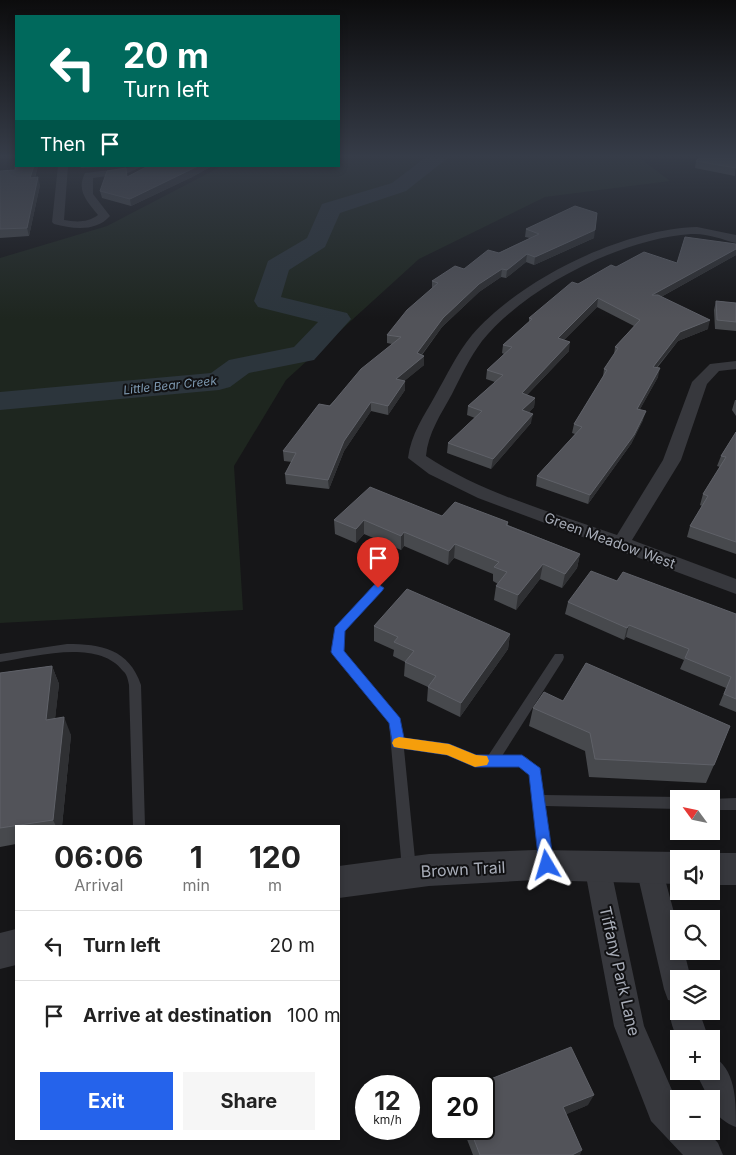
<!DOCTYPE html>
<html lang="en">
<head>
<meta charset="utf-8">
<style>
  :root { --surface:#fff; --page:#f6f6f6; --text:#222; --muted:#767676; --line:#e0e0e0; --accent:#2563eb }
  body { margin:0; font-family:Inter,sans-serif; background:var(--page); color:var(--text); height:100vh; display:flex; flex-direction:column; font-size:19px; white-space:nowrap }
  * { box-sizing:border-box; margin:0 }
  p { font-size:16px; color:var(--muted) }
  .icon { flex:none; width:28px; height:28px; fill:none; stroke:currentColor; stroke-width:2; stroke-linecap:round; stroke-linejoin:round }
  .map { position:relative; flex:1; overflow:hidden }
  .sheet { position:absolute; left:15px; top:825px; width:325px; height:315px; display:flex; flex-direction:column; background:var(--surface); border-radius:0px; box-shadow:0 2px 8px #0003 }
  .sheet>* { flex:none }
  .guide { position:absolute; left:15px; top:15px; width:325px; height:152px; border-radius:0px; box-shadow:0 2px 8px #0003; background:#00695c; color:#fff; overflow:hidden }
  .needle { width:32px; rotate:303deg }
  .buttons { position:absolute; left:670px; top:790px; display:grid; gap:10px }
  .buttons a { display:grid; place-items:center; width:50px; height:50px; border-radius:0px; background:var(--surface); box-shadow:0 2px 8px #0003; font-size:25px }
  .speed { position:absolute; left:355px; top:1075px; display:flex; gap:10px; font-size:25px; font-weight:700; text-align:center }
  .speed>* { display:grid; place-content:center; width:65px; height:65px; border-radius:50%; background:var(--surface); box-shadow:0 2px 8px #0003; line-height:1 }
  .speed small { font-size:12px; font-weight:400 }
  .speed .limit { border:2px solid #111; border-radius:8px; background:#fff; color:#111 }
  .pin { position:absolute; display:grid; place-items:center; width:42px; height:42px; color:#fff; margin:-51px -21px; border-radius:50% 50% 50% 0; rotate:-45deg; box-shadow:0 0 5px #0007 }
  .pin .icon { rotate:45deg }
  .me { position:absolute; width:55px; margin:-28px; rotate:353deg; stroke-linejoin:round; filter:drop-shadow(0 0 4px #0008) }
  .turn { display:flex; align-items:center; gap:18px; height:105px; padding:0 25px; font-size:22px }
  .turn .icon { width:65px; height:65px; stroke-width:2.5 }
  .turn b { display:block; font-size:35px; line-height:42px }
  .then { display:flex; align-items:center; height:48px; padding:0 25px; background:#0003; gap:10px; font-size:19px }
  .eta { display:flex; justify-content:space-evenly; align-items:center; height:85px; text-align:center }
  .eta b { font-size:30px; font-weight:700; line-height:35px }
  .primary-button { display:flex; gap:10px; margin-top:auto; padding:10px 25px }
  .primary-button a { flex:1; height:58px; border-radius:0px; background:var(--accent); color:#fff; font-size:20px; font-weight:700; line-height:58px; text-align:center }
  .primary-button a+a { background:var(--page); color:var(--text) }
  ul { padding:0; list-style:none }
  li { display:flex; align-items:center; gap:15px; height:70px; padding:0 25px; border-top:1px solid var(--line) }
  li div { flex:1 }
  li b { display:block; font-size:19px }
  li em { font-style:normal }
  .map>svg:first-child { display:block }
</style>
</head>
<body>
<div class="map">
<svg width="736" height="1155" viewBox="0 0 736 1155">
  <rect width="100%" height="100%" fill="#161618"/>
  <path fill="#1e261f" d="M339 157H639L670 181 545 197 419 259 286 380 234 466 243 610 0 623V258L107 226 222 166H339Z"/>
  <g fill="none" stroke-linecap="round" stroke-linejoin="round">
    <path fill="#2c353c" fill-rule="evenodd" d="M426 157H449L406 191 340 213 325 247 289 270 281 297 347 313 351 319 314 360 249 373 230 387 219 390 0 410V392L211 373 229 360 294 347 318 322 258 307 254 301 268 261 307 238 322 204 392 183Z"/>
    <path fill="#37383d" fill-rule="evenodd" d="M378 585 383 588 382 590 344 631 343 651 399 719 403 739 449 744 476 756H488L555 654H563L564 657 563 660 502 756H522L526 757 539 768 544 795 679 797 683 799H679V809L545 806 553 863 551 867 546 869 541 867 539 863 529 774 519 766H475L447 754 404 749 416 869 414 873 409 875 404 873 402 869 389 723 332 652 335 627 374 586Z
      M67 644C101 644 129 649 141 685L145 826H133L129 685C128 680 127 674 123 671 98 638 34 657 0 662V654Z
      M736 798V810H711L710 799Z"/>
    <path fill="#37383d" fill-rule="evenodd" d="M58 166H68L64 220C76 222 87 223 98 215 87 201 76 191 85 173L143 166 128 173 93 178V194L110 216C96 232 73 229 54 224L52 222Z
      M697 227 736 235V243C721 239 707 233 691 234 621 239 527 286 482 341 470 357 461 376 452 394 441 414 428 433 426 456 483 494 552 512 617 535L663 460 692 382 710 364 736 361V369L719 371 707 384 681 460 632 540 736 579V594L478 498 429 474 408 458C411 434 424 416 435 396 447 375 457 353 472 335 520 279 623 229 697 227Z
      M597 853 607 856 610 865 644 1026 675 1097 679 1102V1131H707L718 1143 723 1155H683L651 1121 614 1026 584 865 587 856Z
      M649 856 659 859 662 868 679 931V951H684L691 979H679V1011H699L709 1039H679V1041C672 1028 667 1015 673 1001L668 1000 664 989 636 868 639 859Z
      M711 1055C736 1068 736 1100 736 1127 725 1123 711 1113 711 1099H709L695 1071H711Z"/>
    <path fill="#37383d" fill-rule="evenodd" d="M535 850 679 852 692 859H679V884L535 880 429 886 339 898V866L429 854Z
      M711 853H736V885H711V859H699Z
      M16 929V965L0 969V933Z"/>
  </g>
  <path fill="#47494d" d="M736 157 735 176 695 168 696 161Z
    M16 166H38L35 178 40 185 29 236 0 238V171L15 170Z
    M80 166H124L81 168Z
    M148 166H212L192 177 131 206 102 198 100 191Z
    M526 229 594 238 534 265 526 262 506 278 501 277 479 292 442 327 422 355 424 356V365L404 381H405V390L388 415 371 411 344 451 329 489 286 484 285 474 292 462 284 461 283 451 392 344 387 343V335L432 288V281L464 269 530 238 525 237Z
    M736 244V255L661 297 708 329 678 341 657 368 658 377 640 409 643 420 631 444 588 504 536 486 537 476 575 434 572 433 574 424 603 377 604 369 614 355 615 347 634 326 597 307 564 340 569 351 527 395 535 398 534 407 528 413 531 423 491 469 447 453 448 443 475 418 467 415 468 406 495 382 486 379 487 370 504 354 502 353 503 345 529 322V318L578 284 616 267 677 263Z
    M716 301 736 303V331L715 329 714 310Z
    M735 400H736V416L732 410Z
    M736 432V554L687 537 690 526 702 506 700 505 703 494 720 467 717 466 721 456Z
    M442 516 508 522V525L580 554 577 568 562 588 540 579 516 610 494 600 496 586 498 584 493 581V574L454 558 448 565 404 546 401 550 364 534 356 543 335 534 334 520Z
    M617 581 736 614V712L719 705 726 688 680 669 684 660 626 637 624 640 565 614 568 602Z
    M374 626 510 634 508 649 460 717 427 701 428 687 404 676 405 662 393 656 394 650 374 641Z
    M52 666 59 684 55 718 71 735 62 826H16V844L0 847V673Z
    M563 701 714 765 706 783 589 777 585 751 529 726 533 708Z
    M588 1105 566 1114 580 1155H473L463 1129H484Z"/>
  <path fill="#2f3033" d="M34 166H38L32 186 30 178Z
    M198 166H212L192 177 131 206 130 199Z
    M38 177 40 185 29 236 27 228Z
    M595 230 594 238 534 265 535 257Z
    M736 249V255L650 303 652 295Z
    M527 254 526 262 506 278 507 270Z
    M502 269 501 277 479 292 442 327 416 362 417 353 443 318 479 284Z
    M598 298 597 307 557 347 558 338Z
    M710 320 708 329 678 341 650 375 653 367 680 332Z
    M570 342 569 351 520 402 522 393Z
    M424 356V365L396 388V379Z
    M660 368 658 377 635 418 637 409Z
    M405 381V390L388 415V406Z
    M535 398 534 407 521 420 522 410Z
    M371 402V411L344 451 329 489 328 480 344 441Z
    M646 411 643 420 631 444 588 504 590 495Z
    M533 414 531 423 491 469 493 459Z
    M364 520V534L356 543V529Z
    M404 532V546L401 550V536Z
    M455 544 454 558 448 565 449 551Z
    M580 554 577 568 562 588 565 574Z
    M543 564 540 579 516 610 518 595Z
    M629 625 626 637 624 640 627 628Z
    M510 634 508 649 460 717 461 703Z
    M52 666 59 684 53 738 46 720Z
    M64 717 71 735 62 826H56L53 820Z
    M594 1095 588 1105 558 1118 563 1107Z
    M582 1150 580 1155H572Z"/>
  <path fill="#525359" stroke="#5f6168" d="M700 157H736V168L696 161Z
    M16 158V166H34L30 178 38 177 27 228 0 229V171L15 170Z
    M148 166H198L130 199 100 191 107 171 126 168 127 177Z
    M575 206 597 213 595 230 535 257 527 254 507 270 502 269 479 284 443 318 417 353 424 356 396 379 405 381 388 406 371 402 344 441 328 480 285 474 296 453 283 451 319 404 330 406 361 369 401 337 387 335 407 310 438 283 432 281 455 266 464 269 488 250 499 253 539 234 526 229Z
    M685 237 736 244V249L652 295H658L710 320 680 332 653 367 660 368 637 409 646 411 634 435 590 495 537 476 582 427 574 424 607 370 604 369 618 348 615 347 640 320 598 298 558 338 570 342 522 393 535 398 522 410 533 414 493 459 448 443 482 411 468 406 503 375 487 370 512 347 503 345 532 319 529 318 572 282 578 284 611 265 616 267 644 252 677 263Z
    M716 301 736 303V322L717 320Z
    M736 432V542L690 526 708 496 703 494 726 457 721 456Z
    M370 487 442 516 455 502 508 522 506 525 580 554 565 574 543 564 518 595 496 586 507 572 494 567 499 562 455 544 449 551 404 532 401 536 364 520 356 529 334 520Z
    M591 571 617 581 623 572 736 614V699L724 694 731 677 685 658 689 649 629 625 627 628 568 602Z
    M407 589 510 634 461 703 428 687 436 676 405 662 414 651 394 642 398 637 374 626Z
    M586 663 730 726 714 765 595 759 590 733 533 708 544 692 563 701Z
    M52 666 46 720 64 717 53 820 0 828V673Z
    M571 1047 594 1095 563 1107 582 1150 572 1155H480L470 1129H484V1086H473Z"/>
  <linearGradient id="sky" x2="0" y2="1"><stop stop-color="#0c0c0d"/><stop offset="0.49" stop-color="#363c48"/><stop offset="1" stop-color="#363c48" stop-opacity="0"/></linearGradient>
  <rect width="736" height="319" fill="url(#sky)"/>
  <path fill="#2563eb" stroke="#184099" d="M378 584 384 588 382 591 345 631 344 651 400 718 404 738 449 744 476 755H522L540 768 554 865 552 870 547 872 541 870 539 865 529 775 519 767H475L447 755 393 747 389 723 333 655 331 652 335 627 374 585Z"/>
  <path fill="#f59e0b" d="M399 737 449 744 476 755 487 756 489 761 487 765 475 767 447 755 399 748 394 747 392 743 394 739Z"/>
  <g text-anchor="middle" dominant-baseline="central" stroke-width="4" stroke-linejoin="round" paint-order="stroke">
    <g font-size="12" font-style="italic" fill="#7f9bb3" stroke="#111113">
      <text transform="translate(170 385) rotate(-6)">Little Bear Creek</text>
    </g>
    <g font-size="14" fill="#a8adb8" stroke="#111113">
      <text transform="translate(610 540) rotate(20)">Green Meadow West</text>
    </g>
    <g font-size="16" fill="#a8adb8" stroke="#111113">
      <text transform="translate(463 869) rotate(-3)">Brown Trail</text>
      <text transform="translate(620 971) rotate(77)">Tiffany Park Lane</text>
    </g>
  </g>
</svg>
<div class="buttons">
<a><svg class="needle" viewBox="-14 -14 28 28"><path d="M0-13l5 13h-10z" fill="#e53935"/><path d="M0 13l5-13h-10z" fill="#767676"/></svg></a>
<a><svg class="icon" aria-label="sound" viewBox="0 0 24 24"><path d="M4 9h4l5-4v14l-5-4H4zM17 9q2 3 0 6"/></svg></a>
<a><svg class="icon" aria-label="search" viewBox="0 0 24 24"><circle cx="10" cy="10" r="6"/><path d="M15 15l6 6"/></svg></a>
<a><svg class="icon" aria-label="layers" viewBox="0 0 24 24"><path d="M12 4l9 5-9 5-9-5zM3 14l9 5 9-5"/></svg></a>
<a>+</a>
<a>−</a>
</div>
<div class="speed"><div>12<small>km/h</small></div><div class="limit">20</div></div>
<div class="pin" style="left:378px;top:588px;background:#d93025"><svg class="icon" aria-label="arrive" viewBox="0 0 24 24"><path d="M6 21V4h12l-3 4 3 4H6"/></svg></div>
<svg class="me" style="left:547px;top:865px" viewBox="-20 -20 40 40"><path d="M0-17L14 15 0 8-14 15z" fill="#2563eb" stroke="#fff" stroke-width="4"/></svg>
<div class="guide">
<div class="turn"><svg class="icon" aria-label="left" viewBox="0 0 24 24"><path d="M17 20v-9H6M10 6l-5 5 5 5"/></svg><div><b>20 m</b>Turn left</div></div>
<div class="then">Then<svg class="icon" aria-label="arrive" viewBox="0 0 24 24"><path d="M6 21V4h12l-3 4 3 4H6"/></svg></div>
</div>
<section class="sheet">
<div class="eta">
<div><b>06:06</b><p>Arrival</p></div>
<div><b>1</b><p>min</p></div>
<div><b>120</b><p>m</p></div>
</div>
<ul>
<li><svg class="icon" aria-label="left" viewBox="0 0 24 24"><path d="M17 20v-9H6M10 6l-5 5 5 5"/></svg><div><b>Turn left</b></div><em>20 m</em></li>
<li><svg class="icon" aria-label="arrive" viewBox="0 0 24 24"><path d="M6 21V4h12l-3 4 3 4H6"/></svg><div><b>Arrive at destination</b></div><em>100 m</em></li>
</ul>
<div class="primary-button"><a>Exit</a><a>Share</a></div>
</section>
</div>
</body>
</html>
